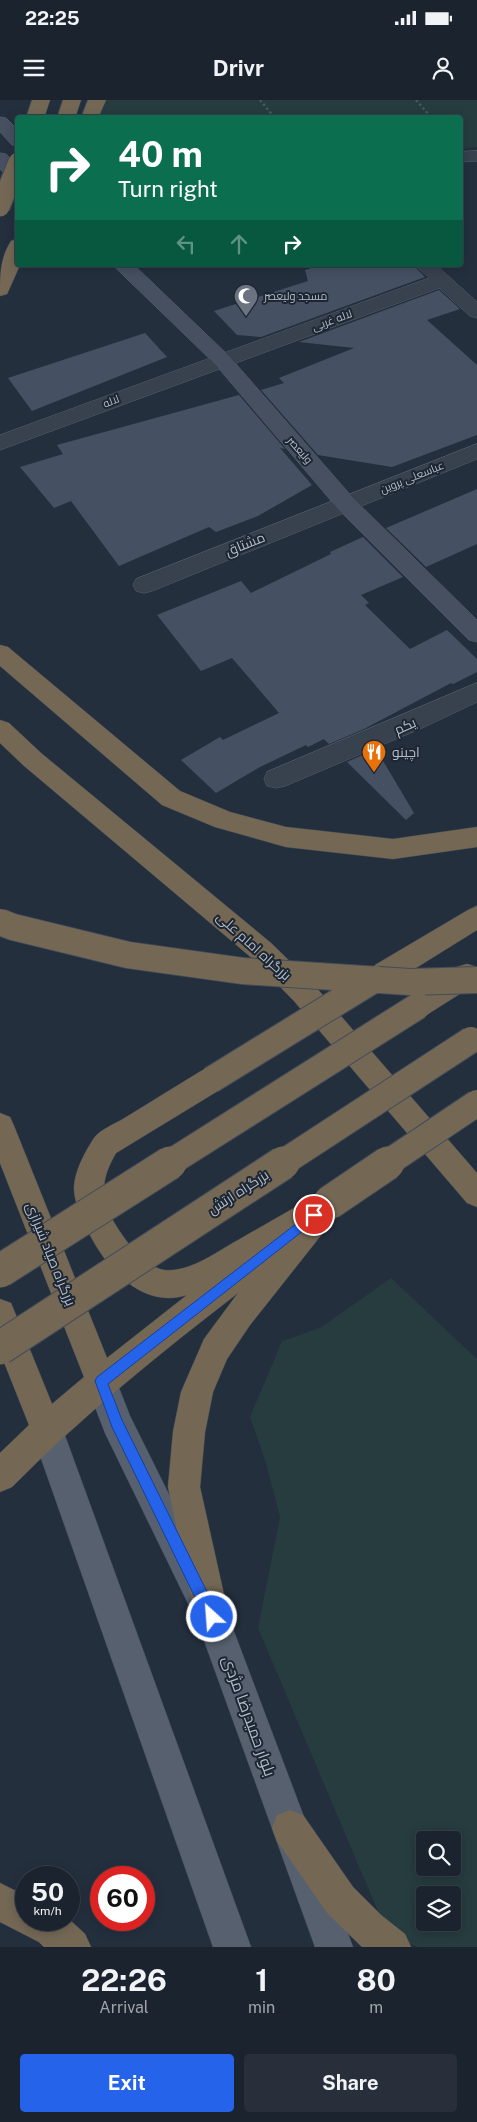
<!DOCTYPE html>
<html lang="en">
<head>
<meta charset="utf-8">
<style>
  :root { --surface:#1b232e; --page:#282f3a; --text:#f1f3f6; --muted:#a0a4aa; --line:#39404a; --accent:#2563eb }
  body { margin:0; font-family:"Public Sans",Cairo,sans-serif; background:var(--page); color:var(--text); height:100vh; display:flex; flex-direction:column; font-size:19px; white-space:nowrap }
  * { box-sizing:border-box; margin:0 }
  p { font-size:16px; color:var(--muted) }
  .icon { flex:none; width:28px; height:28px; fill:none; stroke:currentColor; stroke-width:2; stroke-linecap:round; stroke-linejoin:round }
  .map { position:relative; height:1847px; overflow:hidden }
  .details { display:flex; flex-direction:column; background:var(--surface); flex:1 }
  .details>* { flex:none }
  .banner { position:absolute; left:15px; top:15px; width:448px; height:152px; border-radius:5px; box-shadow:0 2px 12px #0003,0 0 0 1px var(--line); background:#0b6e4f; color:#fff; overflow:hidden }
  .tools { position:absolute; left:416px; top:1731px; display:grid; gap:10px }
  .tools a { display:grid; place-items:center; width:45px; height:45px; border-radius:5px; background:var(--surface); box-shadow:0 2px 12px #0003,0 0 0 1px var(--line); font-size:25px }
  .speed { position:absolute; left:15px; top:1766px; display:flex; gap:10px; font-size:25px; font-weight:700; text-align:center }
  .speed>* { display:grid; place-content:center; width:65px; height:65px; border-radius:50%; background:var(--surface); box-shadow:0 2px 12px #0003,0 0 0 1px var(--line); line-height:1 }
  .speed small { font-size:12px; font-weight:400 }
  .speed .limit { border:8px solid #d22; background:#fff; color:#111 }
  .pin { position:absolute; display:grid; place-items:center; width:42px; height:42px; color:#fff; margin:-21px; border:2px solid #fff; border-radius:50%; box-shadow:0 1px 5px #0007 }
  .me { position:absolute; width:55px; margin:-28px; rotate:334deg; stroke-linejoin:round; filter:drop-shadow(0 0 4px #0008) }
  .turn { display:flex; align-items:center; gap:18px; height:105px; padding:0 20px; font-size:22px }
  .turn .icon { width:65px; height:65px; stroke-width:2.5 }
  .turn b { display:block; font-size:35px; line-height:42px }
  .lanes { display:flex; align-items:center; height:48px; padding:0 20px; background:#0003; justify-content:center; gap:25px; direction:ltr }
  .lanes .off { opacity:.35 }
  .eta { display:flex; justify-content:space-evenly; align-items:center; height:85px; text-align:center }
  .eta b { font-size:30px; font-weight:700; line-height:35px }
  .cta { display:flex; gap:10px; margin-top:auto; padding:10px 20px }
  .cta a { flex:1; height:58px; border-radius:5px; background:var(--accent); color:#fff; font-size:20px; font-weight:700; line-height:58px; text-align:center }
  .cta a+a { background:var(--page); color:var(--text) }
  .status { display:flex; justify-content:space-between; align-items:center; height:35px; padding:0 25px; background:var(--surface); direction:ltr }
  .status svg { height:14px; fill:currentColor }
  header { display:flex; justify-content:space-between; align-items:center; height:65px; padding:0 20px; background:var(--surface); font-size:22px; font-weight:700 }
  .map>svg:first-child { display:block }
</style>
</head>
<body>
<div class="status"><b>22:25</b><svg viewBox="0 0 49 12"><path d="M0 12V9h3v3zM5 12V6h3v6zM10 12V3h3v9zM15 12V0h3v12zM26 1h20v11H26zM47 4h2v5h-2z"/></svg></div>
<header><svg class="icon" aria-label="menu" viewBox="0 0 24 24"><path d="M4 6h16M4 12h16M4 18h16"/></svg>Drivr<svg class="icon" aria-label="person" viewBox="0 0 24 24"><circle cx="12" cy="8" r="4"/><path d="M4 21q1-7 8-7t8 7"/></svg></header>
<div class="map">
<svg width="477" height="1847" viewBox="0 0 477 1847">
  <rect width="100%" height="100%" fill="#242f3e"/>
  <path fill="#263c3f" fill-rule="evenodd" d="M97 0H477V47L460 49V18H90Z
    M391 1178 477 1259V1847H418L388 1835 258 1528 280 1417 266 1363 250 1317 282 1241 320 1228ZM425 1740H452V1768H425ZM425 1795H452V1822H425Z"/>
  <path fill="#455162" d="M322 165H413L425 177 261 237 237 235 214 211 308 181 305 170Z
    M439 190 460 209 427 220 477 265V335L392 367 318 355 261 290 284 283 279 278 354 248 299 242Z
    M145 233 167 257 32 311 8 278Z
    M239 295 285 349 280 348 312 385 258 416 216 432 209 427 119 466 71 401 54 408 20 367 63 354 57 345Z
    M477 389V444L426 467 386 428Z
    M363 437 403 477 361 495 369 503 365 505 410 549 447 530 477 559V572L453 584 451 583 364 629 329 644 324 639 308 647 306 645 260 667 216 693 181 660 220 637 223 640 279 613 232 558 201 571 157 515 241 481 251 493 331 454 330 452Z
    M376 649 414 713 406 720 347 662Z"/>
  <g fill="none" stroke-linecap="round" stroke-linejoin="round">
    <defs>
      <path id="street" d="M477 51V61L460 62V52Z
        M415 165H436L477 202V218L470 216 439 188 0 350V335L429 178Z
        M477 344V359L152 491 144 493 136 491 133 485 136 479Z
        M477 583V602L422 628 285 686 276 688 267 686 264 679 267 672Z"/>
      <path id="secondary" d="M0 17 6 18 18 30V46L12 45 0 32Z
        M0 53 6 54 18 67V83L12 82 0 69Z
        M113 165H134L229 256 354 399 477 520V542L469 540 338 409 215 264Z"/>
      <path id="primary" d="M101 1266 112 1270 130 1316 224 1505 353 1847H315L198 1524 105 1333 85 1281 90 1270Z
        M47 1314 58 1319 63 1330 251 1847H213L31 1330 36 1319Z"/>
      <path id="highway" d="M32 0H50L44 18H26Z
        M63 0H81L75 18H57Z
        M88 0H106L98 18H81Z
        M18 139V165H20L7 194 0 196C0 176 0 158 11 141Z
        M0 545 8 547 180 691 230 712 286 727 393 739 477 727V747L393 759 286 747 215 727 162 705 0 566Z
        M0 620 9 623 41 653 271 843 314 885 477 1073V1107L467 1103 294 901 253 859 23 665 0 643Z
        M477 806V830L395 881 385 884 375 881 372 873 375 865 468 810Z
        M467 864 477 867V883L428 914 418 917 408 914 404 906 408 898 457 867Z
        M211 968 221 971 225 980 221 989 116 1053C101 1079 99 1097 115 1124 125 1140 143 1166 164 1170 172 1171 182 1169 190 1166 207 1160 223 1148 240 1139 266 1124 292 1109 319 1094L329 1090 339 1094 344 1103 330 1124 250 1225 227 1259 213 1292 205 1332 200 1387 229 1517 224 1529 212 1534 200 1529 195 1517 168 1387 173 1332 181 1292 204 1239 238 1193C159 1254 82 1316 12 1387L0 1392V1353L29 1325 0 1252V1199L11 1203 52 1304 84 1277 0 1063V1013L10 1017 14 1026 107 1258 187 1195C140 1210 103 1164 86 1127 80 1114 74 1101 74 1087 75 1070 85 1052 94 1038 100 1030 114 1024 123 1019 149 1003 175 987 201 971ZM271 1153 263 1163 261 1159Z
        M290 1710 303 1715 353 1787 381 1815 405 1834 411 1847H362L327 1813 277 1741 272 1728 277 1715Z
        M0 1783 26 1796V1820L69 1819 85 1834 91 1847H44L39 1842 0 1822Z"/>
    </defs>
    <use href="#street" stroke="#565f6c" stroke-width="1"/>
    <use href="#secondary" stroke="#565f6c" stroke-width="1"/>
    <use href="#primary" stroke="#414a57" stroke-width="1"/>
    <use href="#highway" stroke="#434c59" stroke-width="1"/>
    <path stroke="#44595c" stroke-width="2.5" stroke-dasharray="2.5 2.5" stroke-linecap="butt" d="M260 0 275 18
      M416 0 432 18"/>
    <use href="#street" fill="#38414e" fill-rule="evenodd"/>
    <use href="#secondary" fill="#465061" fill-rule="evenodd"/>
    <use href="#primary" fill="#56606e" fill-rule="evenodd"/>
    <use href="#highway" fill="#746855" fill-rule="evenodd"/>
    <defs>
      <path id="highway-bridge-far2" d="M0 107 18 62"/>
      <path id="highway-bridge-far1" d="M0 822 13 827 128 855 243 871 410 882 477 880
        M211 980 375 879
        M168 1064 418 906
        M281 1064 471 940
        M386 1064 477 1003"/>
      <path id="highway-bridge" d="M329 1103 388 1063
        M0 1171 170 1063
        M0 1248 283 1063"/>
    </defs>
    <use href="#highway-bridge-far2" stroke="#434c59" stroke-width="21" stroke-linecap="butt"/>
    <use href="#highway-bridge-far1" stroke="#434c59" stroke-width="28" stroke-linecap="butt"/>
    <use href="#highway-bridge" stroke="#434c59" stroke-width="35" stroke-linecap="butt"/>
    <use href="#highway-bridge-far2" stroke="#746855" stroke-width="19"/>
    <use href="#highway-bridge-far1" stroke="#746855" stroke-width="26"/>
    <use href="#highway-bridge" stroke="#746855" stroke-width="33"/>
  </g>
  <path fill="#2563eb" stroke="#184099" d="M314 1110 318 1111 320 1115 318 1119 108 1284 122 1320 217 1512 219 1517 217 1522 212 1524 207 1522 112 1327 95 1281 97 1277Z"/>
  <defs>
    <symbol id="mosque-pin" viewBox="-11 -11 22 30"><path d="M0 17L-7.5 6A9.5 9.5 0 1 1 7.5 6Z" fill="#6b7280" stroke="#1d2633"/><path d="M3.5-4.9A6 6 0 1 0 3.5 4.9A5 5 0 1 1 3.5-4.9Z" fill="#fff"/></symbol>
    <symbol id="restaurant-pin" viewBox="-11 -11 22 30"><path d="M0 17L-7.5 6A9.5 9.5 0 1 1 7.5 6Z" fill="#e8710a" stroke="#1d2633"/><path d="M-5-6h1v4h1v-4h1v4h1v-4h1v5L-1.5 .5V6h-2V.5L-5-1ZM5-6V6H3V1.5H1.5Q1.5-4 5-6Z" fill="#fff"/></symbol>
  </defs>
  <g fill-rule="evenodd">
    <use href="#mosque-pin" x="232" y="182" width="28" height="38"/>
    <use href="#restaurant-pin" x="360" y="638" width="28" height="38"/>
  </g>
  <g text-anchor="middle" dominant-baseline="central" stroke-width="4" stroke-linejoin="round" paint-order="stroke">
    <g font-size="11" fill="#b4bcc9" stroke="#1d2633" text-anchor="start">
      <text x="264" y="196">مسجد ولیعصر</text>
    </g>
    <g font-size="11" fill="#b4bcc9" stroke="#1d2633">
      <text transform="translate(332 220) rotate(-20)">لاله غربی</text>
      <text transform="translate(111 301) rotate(-21)">لاله</text>
      <text transform="translate(300 350) rotate(49)">ولیعصر</text>
      <text transform="translate(412 377) rotate(-22)">عباسعلی پروین</text>
    </g>
    <g font-size="14" fill="#b4bcc9" stroke="#1d2633">
      <text transform="translate(245 444) rotate(-22)">مشتاق</text>
      <text transform="translate(405 626) rotate(-24)">یکم</text>
      <text transform="translate(254 846) rotate(42)">بزرگراه امام علی</text>
      <text transform="translate(238 1092) rotate(-33)">بزرگراه ارتش</text>
      <text transform="translate(51 1154) rotate(68)">بزرگراه صیاد شیرازی</text>
    </g>
    <g font-size="14" fill="#b4bcc9" stroke="#1d2633" text-anchor="start">
      <text x="392" y="652">اچینو</text>
    </g>
    <g font-size="16" fill="#b4bcc9" stroke="#1d2633">
      <text transform="translate(249 1616) rotate(70)">بلوار حمیدرضا مژدی</text>
    </g>
  </g>
</svg>
<div class="tools">
<a><svg class="icon" aria-label="search" viewBox="0 0 24 24"><circle cx="10" cy="10" r="6"/><path d="M15 15l6 6"/></svg></a>
<a><svg class="icon" aria-label="layers" viewBox="0 0 24 24"><path d="M12 4l9 5-9 5-9-5zM3 14l9 5 9-5"/></svg></a>
</div>
<div class="speed"><div>50<small>km/h</small></div><div class="limit">60</div></div>
<div class="pin" style="left:314px;top:1115px;background:#d93025"><svg class="icon" aria-label="arrive" viewBox="0 0 24 24"><path d="M6 21V4h12l-3 4 3 4H6"/></svg></div>
<svg class="me" style="left:212px;top:1517px" viewBox="-20 -20 40 40"><circle r="17" fill="#2563eb" stroke="#fff" stroke-width="3"/><path d="M0-11L8 9 0 5-8 9z" fill="#fff"/></svg>
<div class="banner">
<div class="turn"><svg class="icon" aria-label="right" viewBox="0 0 24 24"><path d="M7 20v-9h11M14 6l5 5-5 5"/></svg><div><b>40 m</b>Turn right</div></div>
<div class="lanes"><svg class="icon off" aria-label="left" viewBox="0 0 24 24"><path d="M17 20v-9H6M10 6l-5 5 5 5"/></svg><svg class="icon off" aria-label="ahead" viewBox="0 0 24 24"><path d="M12 20V5M6 11l6-6 6 6"/></svg><svg class="icon" aria-label="right" viewBox="0 0 24 24"><path d="M7 20v-9h11M14 6l5 5-5 5"/></svg></div>
</div>
</div>
<section class="details">
<div class="eta">
<div><b>22:26</b><p>Arrival</p></div>
<div><b>1</b><p>min</p></div>
<div><b>80</b><p>m</p></div>
</div>
<div class="cta"><a>Exit</a><a>Share</a></div>
</section>
</body>
</html>
